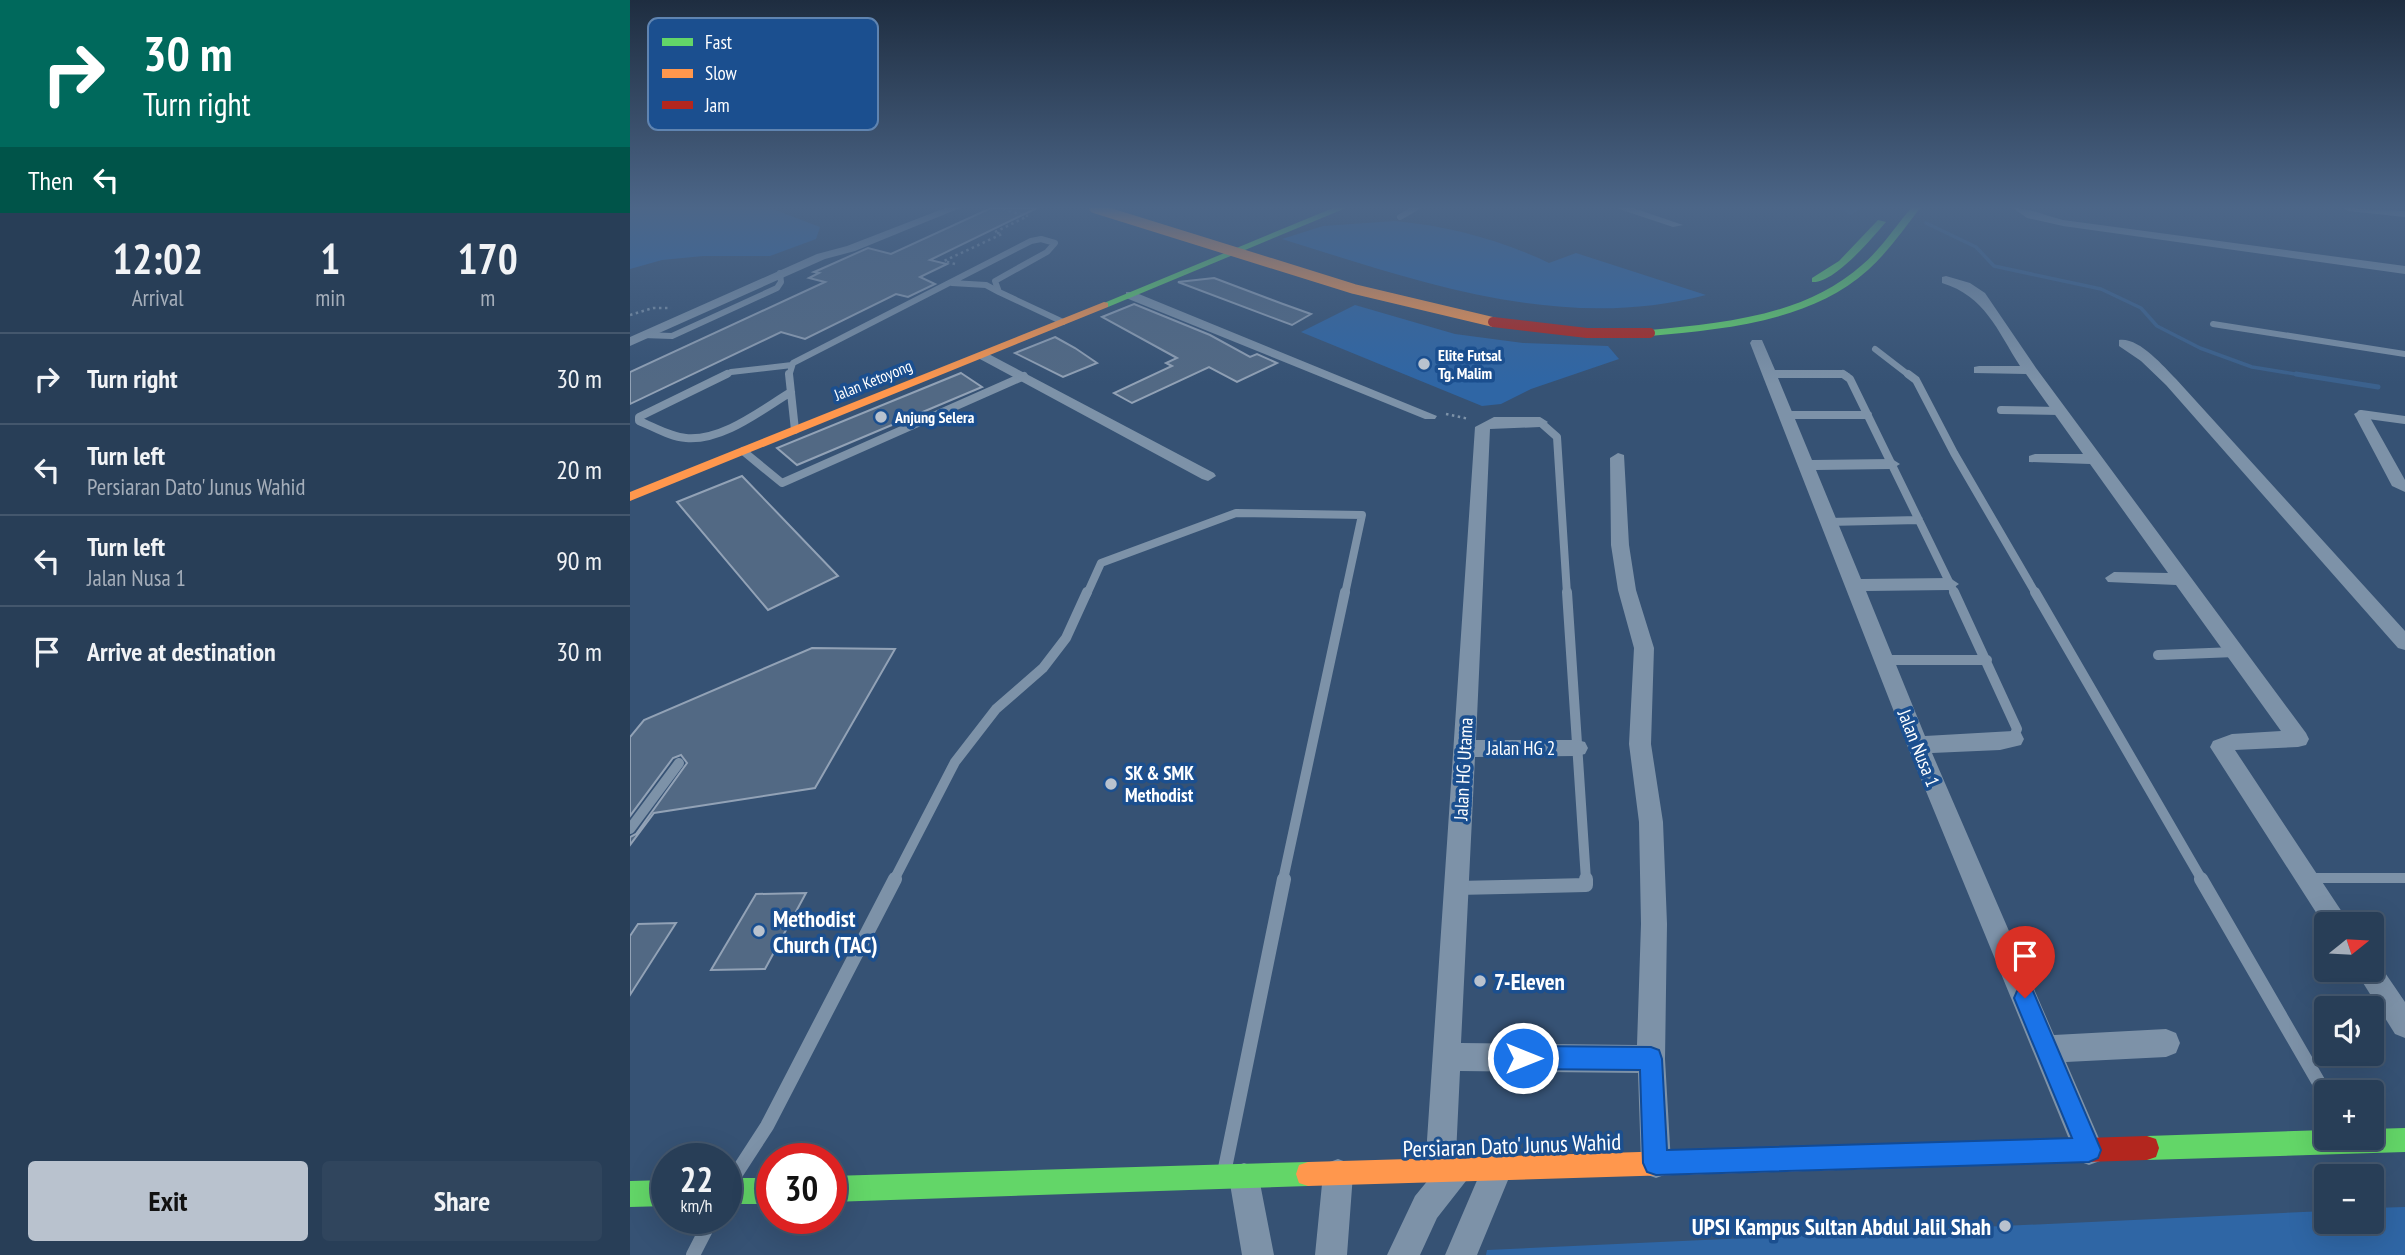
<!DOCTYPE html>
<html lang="en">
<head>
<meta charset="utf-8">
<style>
  :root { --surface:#283e57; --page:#30455d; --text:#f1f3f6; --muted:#a5aeba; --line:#44576d; --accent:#b9c2ce }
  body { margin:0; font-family:"PT Sans Narrow",sans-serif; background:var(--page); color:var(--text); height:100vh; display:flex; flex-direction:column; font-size:26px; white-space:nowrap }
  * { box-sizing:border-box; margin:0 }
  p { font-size:23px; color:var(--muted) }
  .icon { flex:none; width:38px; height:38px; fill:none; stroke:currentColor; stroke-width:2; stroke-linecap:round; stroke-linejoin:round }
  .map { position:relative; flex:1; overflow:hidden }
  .drawer { display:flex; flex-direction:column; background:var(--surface); width:630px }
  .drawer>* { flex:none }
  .hud { background:#00695c; color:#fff; overflow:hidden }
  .needle { width:46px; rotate:72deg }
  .controls { position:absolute; left:1684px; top:912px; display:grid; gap:14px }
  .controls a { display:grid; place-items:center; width:70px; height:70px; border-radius:7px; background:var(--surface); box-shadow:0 7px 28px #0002,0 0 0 2px var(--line); font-size:35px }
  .speed { position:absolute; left:21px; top:1143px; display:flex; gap:14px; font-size:35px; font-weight:700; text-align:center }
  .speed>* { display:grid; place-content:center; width:91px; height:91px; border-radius:50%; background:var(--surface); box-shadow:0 7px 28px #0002,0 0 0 2px var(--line); line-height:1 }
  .speed small { font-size:18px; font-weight:400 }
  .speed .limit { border:10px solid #d22; background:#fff; color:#111 }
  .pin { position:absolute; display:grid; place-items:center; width:60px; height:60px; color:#fff; margin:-72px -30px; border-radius:50% 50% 50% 0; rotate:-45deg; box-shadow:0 0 7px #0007 }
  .pin .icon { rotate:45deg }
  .me { position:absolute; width:77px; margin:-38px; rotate:90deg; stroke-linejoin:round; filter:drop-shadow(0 0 5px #0008) }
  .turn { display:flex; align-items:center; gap:24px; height:147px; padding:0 28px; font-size:32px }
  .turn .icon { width:91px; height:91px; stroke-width:2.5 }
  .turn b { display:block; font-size:49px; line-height:60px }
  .then { display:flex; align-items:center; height:66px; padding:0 28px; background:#0003; gap:14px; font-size:26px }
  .eta { display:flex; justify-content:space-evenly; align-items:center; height:119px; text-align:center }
  .eta b { font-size:42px; font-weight:700; line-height:49px }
  .cta { display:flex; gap:14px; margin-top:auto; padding:14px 28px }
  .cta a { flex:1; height:80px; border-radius:7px; background:var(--accent); color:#111; font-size:28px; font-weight:700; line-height:80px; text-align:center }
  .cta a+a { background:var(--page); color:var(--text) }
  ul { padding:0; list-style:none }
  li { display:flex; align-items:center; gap:21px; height:91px; padding:0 28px; border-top:2px solid var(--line) }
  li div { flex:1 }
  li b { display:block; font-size:26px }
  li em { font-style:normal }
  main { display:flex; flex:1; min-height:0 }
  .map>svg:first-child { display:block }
</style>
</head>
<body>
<main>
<section class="drawer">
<div class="hud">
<div class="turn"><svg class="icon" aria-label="right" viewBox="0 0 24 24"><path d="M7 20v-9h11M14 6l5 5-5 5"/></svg><div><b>30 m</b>Turn right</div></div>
<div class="then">Then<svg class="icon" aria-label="left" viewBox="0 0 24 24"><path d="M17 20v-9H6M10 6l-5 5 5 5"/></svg></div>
</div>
<div class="eta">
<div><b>12:02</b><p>Arrival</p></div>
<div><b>1</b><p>min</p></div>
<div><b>170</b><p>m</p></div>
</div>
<ul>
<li><svg class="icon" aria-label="right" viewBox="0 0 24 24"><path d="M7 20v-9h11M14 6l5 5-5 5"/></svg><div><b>Turn right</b></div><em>30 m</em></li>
<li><svg class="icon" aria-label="left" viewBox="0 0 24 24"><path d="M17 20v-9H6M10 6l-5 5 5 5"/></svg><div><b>Turn left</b><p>Persiaran Dato' Junus Wahid</p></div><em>20 m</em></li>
<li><svg class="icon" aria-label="left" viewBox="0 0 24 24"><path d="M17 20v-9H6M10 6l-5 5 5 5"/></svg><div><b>Turn left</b><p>Jalan Nusa 1</p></div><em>90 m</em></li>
<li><svg class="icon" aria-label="arrive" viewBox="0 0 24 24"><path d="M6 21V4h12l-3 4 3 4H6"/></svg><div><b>Arrive at destination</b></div><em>30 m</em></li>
</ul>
<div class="cta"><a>Exit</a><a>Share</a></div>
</section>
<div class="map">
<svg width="1775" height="1255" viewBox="0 0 1775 1255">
  <rect width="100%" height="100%" fill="#365274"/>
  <path fill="#2f66a5" d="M0 208H140L190 227 186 239 140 256H73L32 260 0 269Z
    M765 221C819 226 871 240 919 263L946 253 1076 295C931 333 790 282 652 239L693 226Z
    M725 305 825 334 893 343 978 346 989 359 901 389 871 404 852 406 671 332Z
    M1775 1207V1255H856L857 1250 1696 1211V1222H1741V1208Z"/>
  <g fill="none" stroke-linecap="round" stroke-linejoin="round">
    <path stroke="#3b618d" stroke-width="3.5" d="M1296 223 1346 247 1364 266 1471 289 1511 308 1527 326 1570 348 1622 367 1677 376"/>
    <path stroke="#3b618d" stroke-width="5" d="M1666 374 1748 387"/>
    <path fill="#3b618d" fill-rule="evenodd" d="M1208 208H1230L1231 209 1220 215Z"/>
  </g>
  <path fill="#526984" stroke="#92a2b6" stroke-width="2" d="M361 208H407L300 260 317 264 290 277 305 284 278 297 266 294 175 339 151 332 0 404V372L195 282 179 278 189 273 184 272 191 269 238 248 261 254Z
    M584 278 653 304 681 314 662 325 548 282Z
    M504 304 580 335 620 357 627 354 647 363 607 382 579 367 502 403 484 393 542 366 536 363 547 358 472 317Z
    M425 337 445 348 467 363 433 377 385 353Z
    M331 373 352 387 167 465 147 448Z
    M112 476 208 576 138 610 47 502Z
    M182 648 265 649 185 788 24 813 0 845V837L6 834 57 763 51 755 43 758 0 816V737L14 720Z
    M176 893 135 969 81 970 126 894Z
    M46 923 0 995V936L8 924Z"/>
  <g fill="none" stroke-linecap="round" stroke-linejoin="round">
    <path stroke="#7d92a8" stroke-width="2.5" stroke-dasharray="2.5 3.5" stroke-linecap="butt" d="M365 232 398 216
      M325 264 314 261 372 234 364 232
      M0 315 23 308H41
      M816 414 839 419"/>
    <path stroke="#7d92a8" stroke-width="6" d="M770 217 786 208
      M322 283 356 285 369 292
      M1583 324 1775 354
      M13 335 42 336 147 288 151 282 150 273
      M1245 349 1280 376
      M1213 374 1215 376
      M93 376 101 372 162 365
      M159 376 163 363 401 241 411 239 425 243 417 252 365 281 369 292 433 322"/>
    <path stroke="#7d92a8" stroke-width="8" d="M97 374 9 417V421C24 427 40 437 56 438 93 441 131 410 161 392
      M159 374 165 430
      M1213 374 1220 379 1325 594
      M1278 374 1286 380 1324 453 1406 594
      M1371 410 1430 411
      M1731 414 1775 420
      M1155 415H1238
      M910 422 927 437 937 594
      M113 451 152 483 394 376
      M1198 522 1289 520
      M457 594 471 563 606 513 732 515 715 594"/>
    <path stroke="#7d92a8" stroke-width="10" d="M937 592 956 880
      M1324 592 1387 729 1383 739
      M1405 592 1572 880
      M1528 655 1605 652
      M1254 660H1357
      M0 829 49 763
      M1678 878H1775
      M264 880 325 762 366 709 413 668 436 638 457 592
      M653 880 715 592"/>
    <path stroke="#7d92a8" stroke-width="14" d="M1571 879 1696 1095
      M827 888 956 885V879
      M595 1168 654 879
      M102 1180 137 1126 265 879
      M63 1255 82 1218"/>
    <path fill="#7d92a8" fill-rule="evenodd" d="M315 208H330L225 251 195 259 0 346V337L187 254 217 246Z
      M986 208H1003L1053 225 1043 227Z
      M1383 208C1400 208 1416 216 1433 220L1775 266V274L1433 226 1397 218Z
      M1713 208 1775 211V217L1718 211Z
      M1316 276 1340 283 1355 293 1406 368 1676 733 1679 739 1676 745 1668 747 1605 750 1720 924H1696V928L1580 747 1583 741 1602 734 1651 731 1546 585 1478 582 1475 578 1484 572 1538 573 1460 464 1399 462V456L1405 454H1453L1396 374 1344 373V367L1349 366H1390C1367 330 1355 296 1312 283V277Z
      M496 292H504L807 416 805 419H795L496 298Z
      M1122 340H1132L1145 370H1213L1220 374 1213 378H1148L1182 460 1262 459 1270 464 1262 469 1186 470 1231 579 1320 578 1329 584 1320 590 1236 591 1295 736 1383 731 1391 733 1394 739 1391 745 1370 750 1302 753 1424 1035 1536 1029 1546 1033 1550 1043 1546 1053 1536 1057 1436 1062 1474 1150 1470 1161 1459 1165 1448 1161 1277 745 1132 374 1120 343Z
      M1489 340C1509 337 1533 366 1546 379L1775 631V650L1768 648 1536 385 1511 361 1489 346Z
      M353 351 584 473 586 476 578 481 572 479 348 358 346 355Z
      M1731 410 1738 414 1775 480V492L1762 486 1724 414Z
      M864 417H910L918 422 910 427 860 429 846 740H947L955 742 958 748 955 754 947 756 845 757 831 1043 1007 1045 1011 924 1009 822 999 744 1004 648 988 590 981 545 980 458 988 453 994 455 999 545 1006 590 1024 648 1021 744 1033 822 1037 924 1035 1059 1041 1163 1037 1174 1026 1178 1015 1174 1011 1163 1008 1073 830 1071 826 1155 836 1159 840 1170 836 1181 807 1218 790 1255H757L785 1196 799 1179 795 1170 845 427Z
      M1741 959 1747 961 1775 1002V1038L1765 1034 1725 970H1741Z
      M868 1153 879 1157 883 1168 847 1255H815L857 1157Z
      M708 1159 719 1163 723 1174 717 1255H685L693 1174 697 1163Z
      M614 1163 625 1167 629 1178 644 1255H612L599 1178 603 1167Z"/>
    <path fill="#63d668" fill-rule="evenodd" d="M703 208H716L478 307 469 305Z
      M1281 208H1290C1274 229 1258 252 1238 270 1180 322 1094 329 1020 336L1015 333 1020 330C1093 323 1175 316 1232 265 1251 249 1265 227 1281 208Z
      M1248 220 1256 222C1242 238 1204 284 1182 282V278L1209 261Z
      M1775 1128V1152L1517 1160 1508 1157 1505 1148 1508 1139 1517 1136 1696 1130V1138H1741V1129Z
      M678 1162 687 1165 690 1174 687 1183 678 1186 201 1202V1176Z
      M96 1178H142V1204H96Z
      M37 1180V1206L0 1207V1181Z"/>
    <path fill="#ff974d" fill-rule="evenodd" d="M474 302 478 303V307L0 501V492Z
      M1239 1145 1248 1148 1251 1157 1248 1166 1239 1169 678 1186 669 1183 666 1174 669 1165 678 1162Z"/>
    <path fill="#b3261e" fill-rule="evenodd" d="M1517 1136 1526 1139 1529 1148 1526 1157 1517 1160 1239 1169 1230 1166 1227 1157 1230 1148 1239 1145Z"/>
    <path stroke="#7d92a8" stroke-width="2.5" stroke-dasharray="2.5 3.5" stroke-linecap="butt" d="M367 208 398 216"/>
    <path stroke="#ff974d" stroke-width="10" d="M464 208 724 289 863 322"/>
    <path stroke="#b3261e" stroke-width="10" d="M863 322 957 333H1020"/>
  </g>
  <linearGradient id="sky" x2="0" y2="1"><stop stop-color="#1e2d40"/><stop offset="0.54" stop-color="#4c6688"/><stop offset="1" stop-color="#4c6688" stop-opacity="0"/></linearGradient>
  <rect width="1775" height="384" fill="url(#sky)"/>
  <path fill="#1a73e8" stroke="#114b97" stroke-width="2" d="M1395 988 1403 991 1471 1150 1468 1158 1459 1162 1026 1175 1017 1172 1013 1163 1010 1070 893 1069 885 1066 882 1058 885 1049 893 1046 1021 1047 1029 1050 1032 1059 1037 1150 1442 1138 1384 998 1387 991Z"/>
  <g fill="#b9c2ce" stroke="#1b4f8f" stroke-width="2.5">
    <circle cx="794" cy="364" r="7"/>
    <circle cx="251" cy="417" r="7"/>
    <circle cx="481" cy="784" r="7"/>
    <circle cx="129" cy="931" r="7"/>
    <circle cx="850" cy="981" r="7"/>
    <circle cx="1375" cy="1226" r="7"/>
  </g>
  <g text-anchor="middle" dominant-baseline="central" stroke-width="7" stroke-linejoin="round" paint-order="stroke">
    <g font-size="16" font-weight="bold" fill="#fff" stroke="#1b4f8f" text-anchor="start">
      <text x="808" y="355">Elite Futsal<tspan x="808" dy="18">Tg. Malim</tspan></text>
      <text x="265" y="417">Anjung Selera</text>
    </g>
    <g font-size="16" fill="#fff" stroke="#1b4f8f">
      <text transform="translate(243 380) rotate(-22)">Jalan Ketoyong</text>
    </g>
    <g font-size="19" fill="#fff" stroke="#1b4f8f">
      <text x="891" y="748">Jalan HG 2</text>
      <text transform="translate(1289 748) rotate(68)">Jalan Nusa 1</text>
      <text transform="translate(833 769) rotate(-87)">Jalan HG Utama</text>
    </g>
    <g font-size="19" font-weight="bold" fill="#fff" stroke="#1b4f8f" text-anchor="start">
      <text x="495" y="773">SK &amp; SMK<tspan x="495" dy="22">Methodist</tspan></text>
    </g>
    <g font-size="23" font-weight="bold" fill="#fff" stroke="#1b4f8f" text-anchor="start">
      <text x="143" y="918">Methodist<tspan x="143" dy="26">Church (TAC)</tspan></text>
      <text x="864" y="981">7-Eleven</text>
      <text x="1361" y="1226" text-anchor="end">UPSI Kampus Sultan Abdul Jalil Shah</text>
    </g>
    <g font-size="23" fill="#fff" stroke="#1b4f8f">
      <text transform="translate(882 1145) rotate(-2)">Persiaran Dato' Junus Wahid</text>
    </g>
  </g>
  <rect x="18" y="18" width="230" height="112" rx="10" fill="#1b4f8f" stroke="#5f84b1" stroke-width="2"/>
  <rect x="32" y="38" width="31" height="8" fill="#63d668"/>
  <rect x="32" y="69" width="31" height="9" fill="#ff974d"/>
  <rect x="32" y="101" width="31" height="8" fill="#b3261e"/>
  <g font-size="19" fill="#fff">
    <text x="75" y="49">Fast</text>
    <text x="75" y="80">Slow</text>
    <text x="75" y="112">Jam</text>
  </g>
</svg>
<div class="controls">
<a><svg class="needle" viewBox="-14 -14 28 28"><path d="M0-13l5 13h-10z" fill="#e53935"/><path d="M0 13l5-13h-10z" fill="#a5aeba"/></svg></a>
<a><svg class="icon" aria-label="sound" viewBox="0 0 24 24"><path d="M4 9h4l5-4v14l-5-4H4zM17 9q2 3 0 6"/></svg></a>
<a>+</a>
<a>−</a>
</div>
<div class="speed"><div>22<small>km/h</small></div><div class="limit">30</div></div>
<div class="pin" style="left:1395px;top:998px;background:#d93025"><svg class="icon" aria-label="arrive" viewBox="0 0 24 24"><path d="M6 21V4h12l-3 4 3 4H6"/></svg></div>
<svg class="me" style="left:893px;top:1058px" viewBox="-20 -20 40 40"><circle r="17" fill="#1a73e8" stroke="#fff" stroke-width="3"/><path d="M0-11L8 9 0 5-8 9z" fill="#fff"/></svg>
</div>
</main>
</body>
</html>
